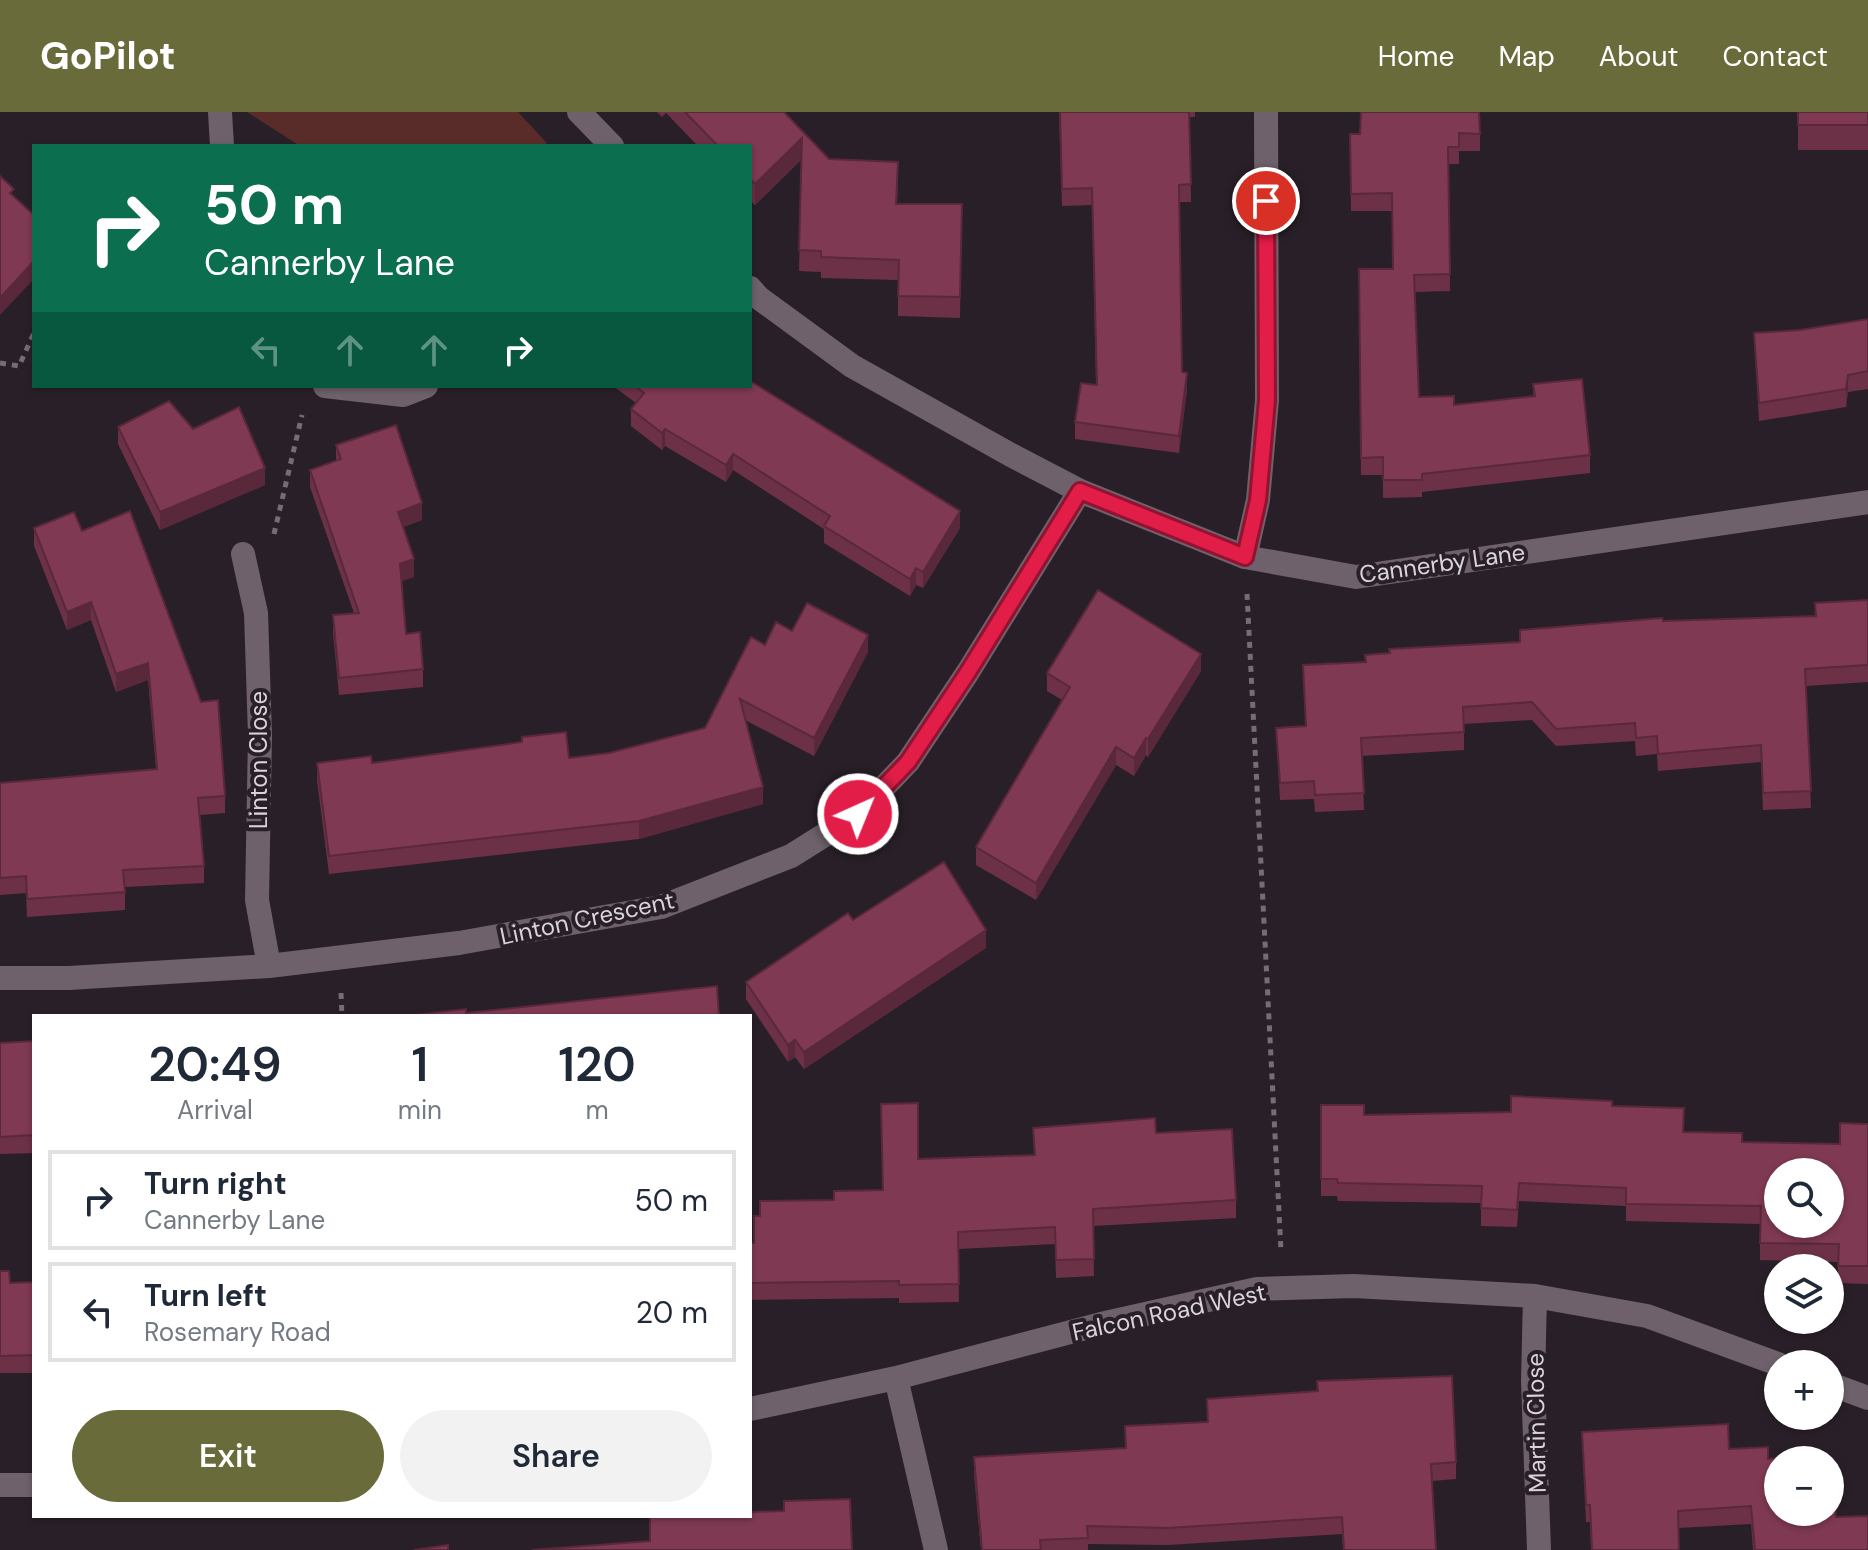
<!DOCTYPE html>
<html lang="en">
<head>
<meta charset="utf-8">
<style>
  :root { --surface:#fff; --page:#f2f2f3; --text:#1f2937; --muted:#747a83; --line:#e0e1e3; --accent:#696c3a }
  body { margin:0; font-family:"DM Sans",sans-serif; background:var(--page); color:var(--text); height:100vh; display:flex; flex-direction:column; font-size:30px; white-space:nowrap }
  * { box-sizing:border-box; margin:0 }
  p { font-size:26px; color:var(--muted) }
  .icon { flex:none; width:44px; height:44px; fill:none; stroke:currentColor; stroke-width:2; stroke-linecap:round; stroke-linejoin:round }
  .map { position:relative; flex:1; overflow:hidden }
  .panel { position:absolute; left:32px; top:902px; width:720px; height:504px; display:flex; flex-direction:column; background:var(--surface); border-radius:0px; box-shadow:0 2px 6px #0004 }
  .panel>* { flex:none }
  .banner { position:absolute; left:32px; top:32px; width:720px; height:244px; border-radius:0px; box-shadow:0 2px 6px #0004; background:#0b6e4f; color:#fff; overflow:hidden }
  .controls { position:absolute; left:1764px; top:1046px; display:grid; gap:16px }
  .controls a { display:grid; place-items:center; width:80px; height:80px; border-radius:50%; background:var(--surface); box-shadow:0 2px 6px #0004; font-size:40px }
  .pin { position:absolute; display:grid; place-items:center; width:68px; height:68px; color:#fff; margin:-34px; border:4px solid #fff; border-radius:50%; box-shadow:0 2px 8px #0007 }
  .me { position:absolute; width:88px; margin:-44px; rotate:44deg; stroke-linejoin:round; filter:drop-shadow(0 0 6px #0008) }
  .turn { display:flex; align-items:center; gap:28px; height:168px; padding:0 40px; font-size:36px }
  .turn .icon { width:104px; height:104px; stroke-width:2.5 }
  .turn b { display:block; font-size:56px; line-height:68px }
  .lanes { display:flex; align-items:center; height:76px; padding:0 40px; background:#0003; justify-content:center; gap:40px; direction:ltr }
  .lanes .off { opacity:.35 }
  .eta { display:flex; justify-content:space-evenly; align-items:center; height:136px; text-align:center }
  .eta b { font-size:48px; font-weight:600; line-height:56px }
  .cta { display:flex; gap:16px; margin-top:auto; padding:16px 40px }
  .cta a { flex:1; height:92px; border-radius:48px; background:var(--accent); color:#fff; font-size:32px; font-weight:600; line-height:92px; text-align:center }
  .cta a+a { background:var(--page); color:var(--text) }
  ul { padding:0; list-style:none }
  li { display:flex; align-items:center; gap:24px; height:100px; margin:0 16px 12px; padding:0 24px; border:4px solid var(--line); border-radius:0px }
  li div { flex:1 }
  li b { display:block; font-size:30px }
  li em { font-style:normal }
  header { display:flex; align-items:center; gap:48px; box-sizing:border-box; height:112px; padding:0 40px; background:var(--accent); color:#fff }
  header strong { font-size:38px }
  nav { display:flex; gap:44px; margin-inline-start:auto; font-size:28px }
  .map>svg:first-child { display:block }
</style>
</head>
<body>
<header>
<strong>GoPilot</strong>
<nav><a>Home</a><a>Map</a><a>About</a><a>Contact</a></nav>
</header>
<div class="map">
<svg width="1868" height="1438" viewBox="0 0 1868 1438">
  <rect width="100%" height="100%" fill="#291f28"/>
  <path fill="#5a2c29" d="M247 0H518L546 30V34H300Z"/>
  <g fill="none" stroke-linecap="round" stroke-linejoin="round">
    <path stroke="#756c74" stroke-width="5" stroke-dasharray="6 6" stroke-linecap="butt" d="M0 251 19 254 34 221
      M274 422 302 303
      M1247 482 1281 1139
      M341 881 342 904"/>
    <path stroke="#6e616b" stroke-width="24" d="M220 0 222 34
      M325 274 403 283 426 274"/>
    <path stroke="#6e616b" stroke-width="24" d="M579 0 612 34
      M750 176 759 186 852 254 1011 343 1080 379 1245 445 1356 465 1868 390
      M243 442 256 501 260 623 257 788 269 854
      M1245 445 1258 388 1267 288 1266 0
      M0 866H69L269 854 459 831 661 795 791 744 858 702 908 650 968 560 1080 379
      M1535 1184 1533 1269 1539 1438
      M896 1266 936 1438
      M1830 1272 1868 1286
      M750 1297 896 1266 1101 1212 1257 1177 1354 1174 1535 1184 1647 1204 1778 1252
      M0 1373H34"/>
  </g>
  <path fill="#6d3147" d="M657 0H784L829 47 898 71 897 92H962L960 206 898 204V168L821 166V160L799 159 802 47 755 93 750 88V34H698L666 1 662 5Z
    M1059 0H1195V5H1189L1191 90H1179L1182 260 1187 278 1179 341 1075 327V310L1096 273 1092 93 1062 94Z
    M1798 0H1868V38H1798Z
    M1350 22H1480V39H1459V52H1449L1450 179 1414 180 1419 285 1454 293 1533 284V272L1590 343V361L1422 380V385L1383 386V363H1361L1359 157H1393L1392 99H1351Z
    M1868 207V277L1848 280 1846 295 1759 309 1754 221 1800 218Z
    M613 274H750L960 416 923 476 916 473 910 484 824 431V417L733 358 726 370 665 334 662 338 631 314V297L636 291Z
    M118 315 193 317 265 373 160 418 118 332Z
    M336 333 422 408 403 415 414 465 401 469 406 522 423 557V575L339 583 333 521V503L354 501 310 375V358L336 349Z
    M34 416 82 419 225 684V701L200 703 204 754V771L125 775V798L27 805 26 781 0 783V671L156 657 148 568 116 580 91 508 67 518 34 434Z
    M1868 488V570L1806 574 1811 696 1763 698 1761 650 1658 659 1657 642 1636 644 1635 629 1556 634 1532 608 1464 612V638L1362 644 1364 698 1315 700 1314 687 1280 688 1276 616 1306 614 1303 553 1365 550 1520 530 1663 509 1815 504V491Z
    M792 519 868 540 814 644 745 608 763 692 639 727 329 762 317 668V651H372L569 646 609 641 705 616 765 533Z
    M1201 559 1148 645 1146 643 1134 664 1116 653 1036 788 976 753V735L1062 588 1047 579V561Z
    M853 808 986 836 804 957 795 945 788 950 746 887V870Z
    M34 929V1041L0 1042V931Z
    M1321 993 1364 1003 1511 1000 1612 994 1684 1020 1742 1030 1840 1032 1868 1012V1172L1838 1171V1150L1760 1148V1112L1626 1109V1094L1519 1089 1517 1115 1481 1114V1091L1338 1089 1337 1084H1321Z
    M1033 1016 1156 1021 1236 1088V1106L1093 1114 1094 1164 1056 1166 1055 1132 958 1137 959 1190 899 1191V1186L750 1188V1131H754L760 1104 882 1078 918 1047 1034 1043Z
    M0 1159 10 1171 34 1170V1261H0Z
    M1207 1287 1456 1350V1367L1432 1369 1436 1438H1343L1342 1422 1168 1433 1088 1432V1438H981L974 1363V1345L1125 1336V1314L1207 1310Z
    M1582 1320 1729 1337 1768 1347 1778 1348 1868 1438H1753L1751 1412 1678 1416 1679 1438H1591L1590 1410H1586Z"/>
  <path fill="#59283a" d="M802 26V46L755 93V72Z
    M34 149V167L0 203V186Z
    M1187 261V278L1179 341V324Z
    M1848 263V280L1846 295V277Z
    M665 317V334L662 338V321Z
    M733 342V358L726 370V353Z
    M265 356V373L160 418V400Z
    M422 391V408L398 417V400Z
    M960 399V416L923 476V460Z
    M414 447V465L400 470V452Z
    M916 456V473L910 484V467Z
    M91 490V508L67 518V500Z
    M868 523V540L814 644V626Z
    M1201 542V559L1148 645V627Z
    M148 551V568L116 580V562Z
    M1146 626V643L1134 664V646Z
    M1116 635V653L1036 788V771Z
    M763 675V692L639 727V709Z
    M986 818V836L804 957V940Z
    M795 928V945L788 950V933Z"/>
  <path fill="#7f3953" stroke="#59283a" stroke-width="2" fill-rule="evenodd" d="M685 0H784L829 47 898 50 896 92H962L960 185 898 184 899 148 821 145V139L799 138 802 26 755 72 750 67V34H718Z
    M1060 0H1189L1191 72 1179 73 1182 260 1187 261 1179 324 1075 310 1081 271 1097 273 1092 76 1062 77Z
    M1361 0H1479L1480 22 1459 21V35H1448L1450 162 1414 163 1419 285 1454 284V293L1535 284 1533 272 1582 267 1590 343 1422 362V368H1383V345L1361 346 1359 157H1393L1392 81 1351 82 1350 22H1360Z
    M1798 0H1868V13H1798Z
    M0 64 14 77 10 81 34 103V149L0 186Z
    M1868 207V259L1848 263 1846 277 1759 291 1754 221 1800 218Z
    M750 269 960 399 923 460 916 456 910 467 824 414 830 404 733 342 726 353 665 317 662 321 631 297 644 281 635 274H750Z
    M169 289 193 317 239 295 265 356 160 400 118 315Z
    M396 313 422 391 398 400 414 447 400 452 406 522 420 520 423 557 339 566 333 503 359 501 310 358 341 347 336 333Z
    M130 399 201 590 218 588 225 684 198 686 204 754 123 758 125 780 27 787 26 764 0 766V671L157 657 148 551 116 562 91 490 67 500 34 416 74 400 82 419Z
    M1098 478 1201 542 1148 627 1146 626 1134 646 1116 635 1036 771 976 735 1070 575 1047 561Z
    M1868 488V553L1805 557 1811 679 1763 681 1761 633 1658 642 1657 624 1636 626 1635 611 1556 617 1532 590 1463 595 1464 620 1361 626 1364 681 1315 683 1314 669 1280 671 1276 616 1306 614 1303 553 1366 550 1365 543 1390 541 1389 537 1520 530V518L1662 506 1663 509 1816 504 1815 491Z
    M807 491 868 523 814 626 740 587 763 675 639 709 329 744 317 651 371 644 372 651 522 630V625L566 620 569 646 609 641 705 616 751 525 765 533 776 510 792 519Z
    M944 750 986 818 804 940 795 928 788 933 746 870 848 801 853 808Z
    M717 874 719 904H406L466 897V901Z
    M34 929V1023L0 1025V931Z
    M1511 984 1612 989V994L1684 996 1683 1020 1742 1021V1030L1840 1032V1011L1868 1012V1154H1838L1839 1132 1760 1131 1761 1094 1626 1092V1076L1519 1071 1517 1098 1481 1096 1482 1074 1338 1071 1337 1067H1321V993H1364V1003L1511 1000ZM1778 1060H1830V1112H1778Z
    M918 991V1047L1035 1043 1033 1016 1155 1006 1156 1021 1232 1017 1236 1088 1093 1097 1094 1147 1056 1148 1055 1115 958 1120 959 1172 899 1173V1169L750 1171V1131H754V1104H760V1089L834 1088V1079L883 1078 881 992Z
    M0 1159H9L10 1171 34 1170V1243L0 1244Z
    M1452 1264 1456 1350 1431 1352 1436 1438H1344L1342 1405 1168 1416 1087 1414 1088 1426 1040 1428 1041 1438H982L974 1345 1126 1336 1125 1314 1208 1310 1207 1287 1318 1279 1317 1269Z
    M1728 1312 1729 1337 1768 1335V1347L1805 1344V1348H1778V1400H1830V1360L1833 1359 1836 1405 1868 1404V1438H1755L1751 1394 1678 1399 1679 1438H1592L1590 1393H1586L1582 1320Z
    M850 1387 852 1438H532L650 1429V1405L750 1404V1400L784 1399V1389Z
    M448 1433V1438H414Z"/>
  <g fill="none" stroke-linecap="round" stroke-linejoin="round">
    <defs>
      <path id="route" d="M858 702 908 650 968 560 1080 379 1245 445 1258 388 1267 288 1266 89"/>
    </defs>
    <use href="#route" stroke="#92132f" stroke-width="20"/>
    <use href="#route" stroke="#e11d48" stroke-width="14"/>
  </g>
  <g text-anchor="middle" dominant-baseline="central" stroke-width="8" stroke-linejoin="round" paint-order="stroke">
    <g font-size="24" fill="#dad3d9" stroke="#291f28">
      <text transform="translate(1442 451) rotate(-8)">Cannerby Lane</text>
      <text transform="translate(258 648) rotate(-90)">Linton Close</text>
      <text transform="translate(587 806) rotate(-12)">Linton Crescent</text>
      <text transform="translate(1169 1200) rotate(-12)">Falcon Road West</text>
      <text transform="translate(1536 1311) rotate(-91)">Martin Close</text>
    </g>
  </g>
</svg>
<div class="controls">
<a><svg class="icon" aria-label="search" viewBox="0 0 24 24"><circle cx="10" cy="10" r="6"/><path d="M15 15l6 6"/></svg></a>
<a><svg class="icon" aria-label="layers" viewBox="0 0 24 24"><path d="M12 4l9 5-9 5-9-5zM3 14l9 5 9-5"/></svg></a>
<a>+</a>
<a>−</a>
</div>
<div class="pin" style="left:1266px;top:89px;background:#d93025"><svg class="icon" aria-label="arrive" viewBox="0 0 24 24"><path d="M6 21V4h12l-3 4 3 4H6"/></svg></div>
<svg class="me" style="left:858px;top:702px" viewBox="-20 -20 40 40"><circle r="17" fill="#e11d48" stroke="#fff" stroke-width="3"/><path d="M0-11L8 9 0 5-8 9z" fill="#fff"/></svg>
<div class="banner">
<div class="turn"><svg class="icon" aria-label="right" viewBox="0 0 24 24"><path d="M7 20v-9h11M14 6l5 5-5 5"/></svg><div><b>50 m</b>Cannerby Lane</div></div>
<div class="lanes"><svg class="icon off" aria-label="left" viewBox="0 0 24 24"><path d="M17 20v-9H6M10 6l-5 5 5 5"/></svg><svg class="icon off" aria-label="ahead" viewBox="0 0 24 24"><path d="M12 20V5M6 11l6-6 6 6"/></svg><svg class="icon off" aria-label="ahead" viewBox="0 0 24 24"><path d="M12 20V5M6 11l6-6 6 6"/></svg><svg class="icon" aria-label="right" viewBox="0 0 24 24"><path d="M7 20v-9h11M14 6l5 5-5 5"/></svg></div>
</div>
<section class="panel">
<div class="eta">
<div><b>20:49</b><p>Arrival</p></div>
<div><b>1</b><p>min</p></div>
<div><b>120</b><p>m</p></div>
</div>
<ul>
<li><svg class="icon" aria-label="right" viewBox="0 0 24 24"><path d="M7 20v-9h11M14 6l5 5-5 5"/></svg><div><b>Turn right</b><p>Cannerby Lane</p></div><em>50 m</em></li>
<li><svg class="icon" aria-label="left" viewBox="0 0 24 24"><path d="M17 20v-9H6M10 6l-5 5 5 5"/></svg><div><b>Turn left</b><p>Rosemary Road</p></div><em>20 m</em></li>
</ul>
<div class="cta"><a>Exit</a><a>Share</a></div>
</section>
</div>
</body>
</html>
